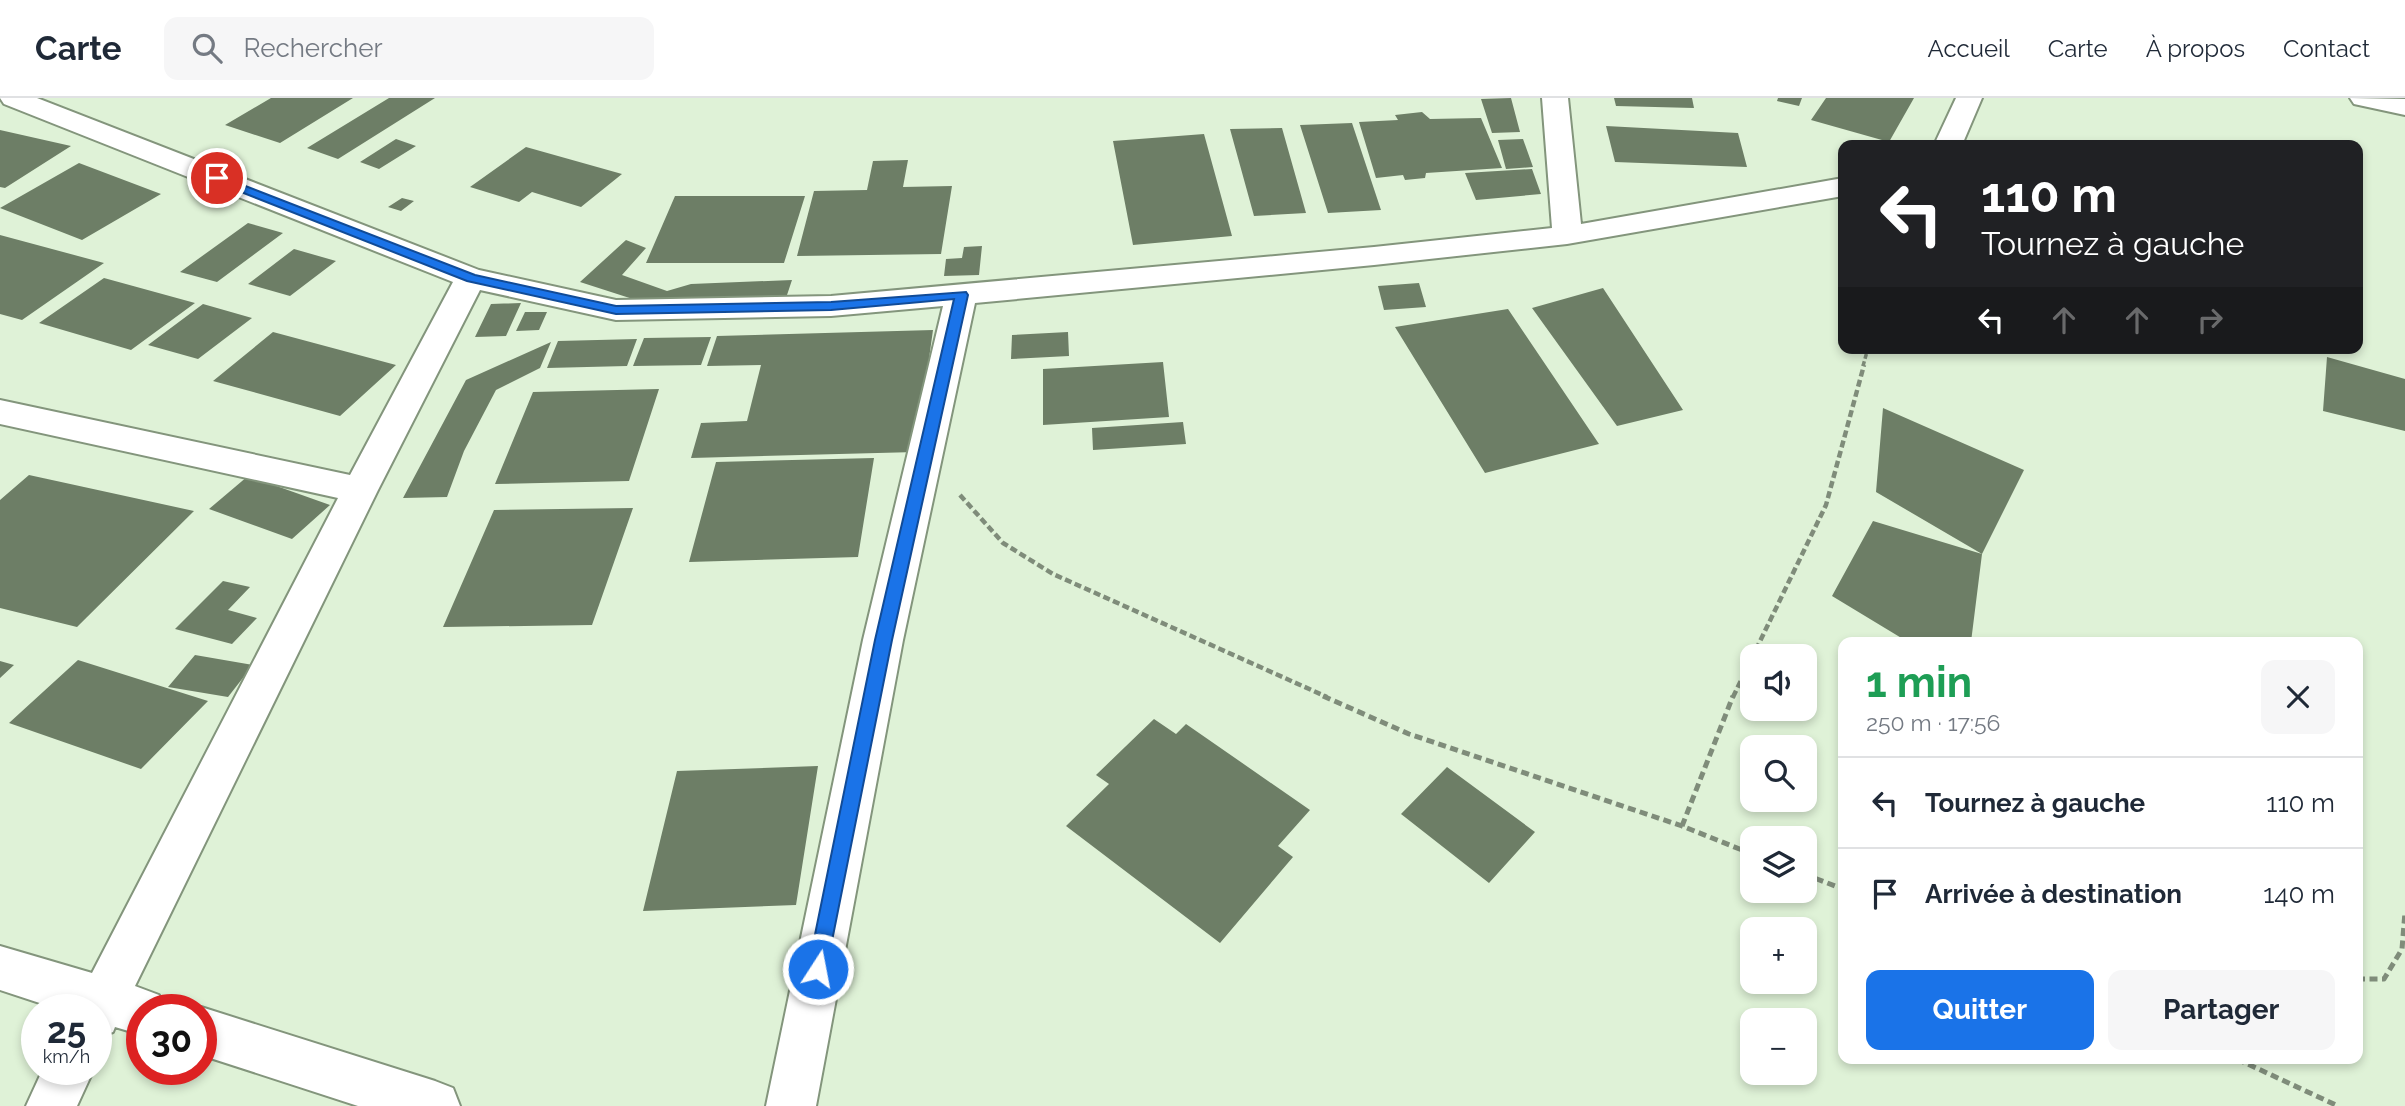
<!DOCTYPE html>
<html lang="fr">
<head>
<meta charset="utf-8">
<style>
  :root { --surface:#fff; --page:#f6f6f7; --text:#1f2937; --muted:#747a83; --line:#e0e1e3; --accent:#1a73e8 }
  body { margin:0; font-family:Raleway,sans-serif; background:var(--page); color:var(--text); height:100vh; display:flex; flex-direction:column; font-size:26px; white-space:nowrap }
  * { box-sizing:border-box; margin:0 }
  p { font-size:23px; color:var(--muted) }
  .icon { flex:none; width:38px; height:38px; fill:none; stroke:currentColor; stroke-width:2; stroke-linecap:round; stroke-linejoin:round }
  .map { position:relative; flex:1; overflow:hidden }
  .details { position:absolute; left:1838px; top:539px; width:525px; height:427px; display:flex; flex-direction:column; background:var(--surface); border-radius:14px; box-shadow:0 4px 10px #0003 }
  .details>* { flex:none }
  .hud { position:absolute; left:1838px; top:42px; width:525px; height:214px; border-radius:14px; box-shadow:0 4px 10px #0003; background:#202124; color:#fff; overflow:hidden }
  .fabs { position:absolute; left:1740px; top:546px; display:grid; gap:14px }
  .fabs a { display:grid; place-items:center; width:77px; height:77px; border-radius:14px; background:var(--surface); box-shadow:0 4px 10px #0003; font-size:35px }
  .speed { position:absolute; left:21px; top:896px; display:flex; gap:14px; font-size:35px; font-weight:700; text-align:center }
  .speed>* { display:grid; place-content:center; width:91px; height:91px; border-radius:50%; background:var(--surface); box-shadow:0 4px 10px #0003; line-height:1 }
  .speed small { font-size:18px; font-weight:400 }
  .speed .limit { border:10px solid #d22; background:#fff; color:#111 }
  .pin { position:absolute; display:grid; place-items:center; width:60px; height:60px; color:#fff; margin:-30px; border:4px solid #fff; border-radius:50%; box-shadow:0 2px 7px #0007 }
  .me { position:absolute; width:77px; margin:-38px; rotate:11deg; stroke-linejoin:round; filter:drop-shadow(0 0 5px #0008) }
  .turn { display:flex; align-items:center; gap:24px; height:147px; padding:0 28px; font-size:32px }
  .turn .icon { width:91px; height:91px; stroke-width:2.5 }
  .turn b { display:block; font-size:49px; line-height:60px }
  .lanes { display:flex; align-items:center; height:66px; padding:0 28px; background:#0003; justify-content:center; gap:35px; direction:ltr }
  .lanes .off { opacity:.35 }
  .round { display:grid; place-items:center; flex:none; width:74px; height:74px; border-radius:14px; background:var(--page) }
  .summary { display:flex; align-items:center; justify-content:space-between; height:119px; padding:0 28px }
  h1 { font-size:42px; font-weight:700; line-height:52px; color:#1e9e55 }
  .cta { display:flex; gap:14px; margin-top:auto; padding:14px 28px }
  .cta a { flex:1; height:80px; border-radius:14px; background:var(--accent); color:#fff; font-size:28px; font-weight:700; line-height:80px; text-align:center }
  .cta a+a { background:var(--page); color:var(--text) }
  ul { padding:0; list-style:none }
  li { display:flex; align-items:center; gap:21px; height:91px; padding:0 28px; border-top:2px solid var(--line) }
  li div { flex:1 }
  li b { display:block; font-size:26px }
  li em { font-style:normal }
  header { display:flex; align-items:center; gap:42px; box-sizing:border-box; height:98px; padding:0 35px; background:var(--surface); border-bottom:2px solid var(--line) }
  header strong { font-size:33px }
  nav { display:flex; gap:38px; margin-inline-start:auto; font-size:24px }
  .search { width:490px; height:63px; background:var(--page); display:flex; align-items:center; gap:18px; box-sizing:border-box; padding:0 24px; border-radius:14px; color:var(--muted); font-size:26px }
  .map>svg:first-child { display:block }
</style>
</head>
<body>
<header>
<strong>Carte</strong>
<div class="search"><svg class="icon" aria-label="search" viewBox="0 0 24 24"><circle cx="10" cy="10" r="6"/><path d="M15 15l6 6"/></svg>Rechercher</div>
<nav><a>Accueil</a><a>Carte</a><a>À propos</a><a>Contact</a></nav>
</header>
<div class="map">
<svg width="2405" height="1008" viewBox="0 0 2405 1008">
  <rect width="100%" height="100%" fill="#dff2d7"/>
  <path fill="#6d7e66" d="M271 0H353L280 45 225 27Z
    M389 0H435L338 61 307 50Z
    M1511 0 1520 34 1492 35 1481 1Z
    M1614 0H1692L1694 10 1616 8Z
    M1778 0H1802L1799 8 1777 3Z
    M1826 0H1914L1889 44 1811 22Z
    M1422 14 1430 21 1481 20 1502 70 1426 75 1425 80 1405 82 1403 77 1376 80 1359 24 1398 22 1395 17Z
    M1352 25 1381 112 1328 115 1300 27Z
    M1606 28 1738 35 1747 69 1615 64Z
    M1282 30 1306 115 1254 118 1230 31Z
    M0 32 71 48 5 90 0 89Z
    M1204 36 1232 138 1133 147 1113 43Z
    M396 41 416 48 379 71 360 64Z
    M1523 41 1533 69 1506 71 1498 42Z
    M526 49 622 76 581 109 532 94 519 104 470 89Z
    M908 62 903 89 952 88 941 156 797 158 814 93 867 92 873 63Z
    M79 65 161 96 82 142 0 110Z
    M1532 71 1541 96 1476 102 1465 75Z
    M675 98H805L784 165H646Z
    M402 100 414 103 401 113 388 109Z
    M248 125 283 135 217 184 180 174Z
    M0 137 104 165 22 222 0 216Z
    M626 142 646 150 622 177 667 193 691 186 792 182 787 197 642 204 580 184Z
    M982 148 979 177 944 178 946 161 962 160 964 149Z
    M294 151 336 163 290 198 248 186Z
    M104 180 195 205 131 252 39 225Z
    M1419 185 1426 209 1384 212 1378 188Z
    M1603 190 1683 312 1617 328 1532 210Z
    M521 205 506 238 475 239 491 206Z
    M203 206 252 220 198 261 148 247Z
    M1508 211 1599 346 1485 375 1395 229Z
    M525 214H547L539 232 516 233Z
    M933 232 916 354 691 360 701 325 747 323 761 267 707 268 717 238Z
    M273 234 396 267 340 318 213 283Z
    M1068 234 1069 258 1011 261 1012 237Z
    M711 239 701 267 633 268 644 240Z
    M637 241 627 268 547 270 558 243Z
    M551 244 540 270 496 292 464 353 447 399 403 400 466 282Z
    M2327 259 2405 281V333L2323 313Z
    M1163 264 1169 319 1043 327V271Z
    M659 291 629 383 495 386 533 294Z
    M1883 310 2024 372 1982 456 1876 394Z
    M1183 324 1186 346 1093 352 1092 330Z
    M874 360 858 459 689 464 716 364Z
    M29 377 194 413 77 529 0 510V402Z
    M248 378 330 407 292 441 209 411Z
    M633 410 592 527 443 529 494 412Z
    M1873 423 1982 456 1971 544H1908L1832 498Z
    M223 483 250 489 228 512 257 520 232 546 175 531Z
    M195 557 253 567 228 599 168 589Z
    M78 562 208 603 141 671 9 625Z
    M0 563 14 567 0 580Z
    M1154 621 1176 636 1186 626 1310 712 1278 748 1293 759 1220 845 1066 728 1109 686 1096 677Z
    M818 668 796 807 643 813 677 673Z
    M1447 669 1535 734 1489 785 1401 716Z"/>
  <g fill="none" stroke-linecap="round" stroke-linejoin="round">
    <defs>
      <path id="street" d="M0 0H37L479 172 616 202 831 198 1374 149 1552 130 1542 0H1568L1581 126 1843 80V98L1567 146 1374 167 975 205 903 542 816 1008H766L863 542 943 208 831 218 616 222 480 192 378 392 135 888 159 897 165 912H142V937L115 929 113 934 96 940V912H61L0 892V848L92 875 338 400 0 326V302L350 377 453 184 4 6Z
        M1956 0H1982L1962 47H1934Z
        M2350 0 2405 1V17L2354 6Z
        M201 909 435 983 453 990 460 1008H358L201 957V912H195Z
        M43 971H94L77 1008H26Z"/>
    </defs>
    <use href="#street" stroke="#83957c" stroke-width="4"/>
    <path stroke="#7f8c7a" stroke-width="3.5" stroke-dasharray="5 2.5" stroke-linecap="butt" d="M1863 268 1868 250"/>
    <path stroke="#7f8c7a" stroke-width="4.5" stroke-dasharray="7 3.5" stroke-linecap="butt" d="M960 397 1003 445 1053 476 1327 599
      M1733 599 1826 407 1864 267"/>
    <path stroke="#7f8c7a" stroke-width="5" stroke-dasharray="8 4.5" stroke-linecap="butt" d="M1323 598 1409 636 1682 728 1752 756
      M1682 728 1733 598
      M1804 776 1843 791
      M2357 881H2384L2402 851 2405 814
      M2237 961 2338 1008"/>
    <use href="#street" fill="#fff" fill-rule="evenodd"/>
  </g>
  <path fill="#1a73e8" stroke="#114b97" stroke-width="2" d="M217 77 475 177 616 208 831 204 966 194 968 197 892 542 825 878 818 880 811 878 808 871 875 542 954 201 831 212 616 216 467 183 213 83 211 80Z"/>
</svg>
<div class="fabs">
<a><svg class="icon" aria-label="sound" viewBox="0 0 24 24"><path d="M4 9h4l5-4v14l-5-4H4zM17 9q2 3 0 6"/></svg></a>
<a><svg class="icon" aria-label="search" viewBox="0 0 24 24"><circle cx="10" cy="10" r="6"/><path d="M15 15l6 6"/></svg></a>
<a><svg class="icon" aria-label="layers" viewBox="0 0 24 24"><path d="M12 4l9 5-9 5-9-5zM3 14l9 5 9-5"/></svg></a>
<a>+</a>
<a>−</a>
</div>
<div class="speed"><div>25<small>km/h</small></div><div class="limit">30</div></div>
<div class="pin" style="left:217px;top:80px;background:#d93025"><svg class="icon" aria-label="arrive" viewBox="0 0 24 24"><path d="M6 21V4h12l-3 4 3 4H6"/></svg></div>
<svg class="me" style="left:818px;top:871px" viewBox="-20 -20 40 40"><circle r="17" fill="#1a73e8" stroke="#fff" stroke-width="3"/><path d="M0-11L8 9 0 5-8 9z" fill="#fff"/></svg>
<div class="hud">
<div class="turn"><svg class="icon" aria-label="left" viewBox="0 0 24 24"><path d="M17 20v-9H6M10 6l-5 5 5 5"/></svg><div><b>110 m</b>Tournez à gauche</div></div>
<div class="lanes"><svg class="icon" aria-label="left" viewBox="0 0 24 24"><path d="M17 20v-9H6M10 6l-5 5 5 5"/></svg><svg class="icon off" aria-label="ahead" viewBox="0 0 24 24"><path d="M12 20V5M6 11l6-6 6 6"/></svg><svg class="icon off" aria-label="ahead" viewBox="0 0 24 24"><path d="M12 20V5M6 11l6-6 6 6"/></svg><svg class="icon off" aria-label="right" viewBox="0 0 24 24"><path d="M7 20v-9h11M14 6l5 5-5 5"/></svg></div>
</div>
<section class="details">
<div class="summary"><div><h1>1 min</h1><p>250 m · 17:56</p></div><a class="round"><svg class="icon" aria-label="close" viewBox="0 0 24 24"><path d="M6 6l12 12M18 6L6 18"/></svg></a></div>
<ul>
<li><svg class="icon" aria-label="left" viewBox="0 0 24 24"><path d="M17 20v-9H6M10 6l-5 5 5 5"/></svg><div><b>Tournez à gauche</b></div><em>110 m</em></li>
<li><svg class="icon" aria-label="arrive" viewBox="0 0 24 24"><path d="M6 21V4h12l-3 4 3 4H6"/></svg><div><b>Arrivée à destination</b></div><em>140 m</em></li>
</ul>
<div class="cta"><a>Quitter</a><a>Partager</a></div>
</section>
</div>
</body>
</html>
